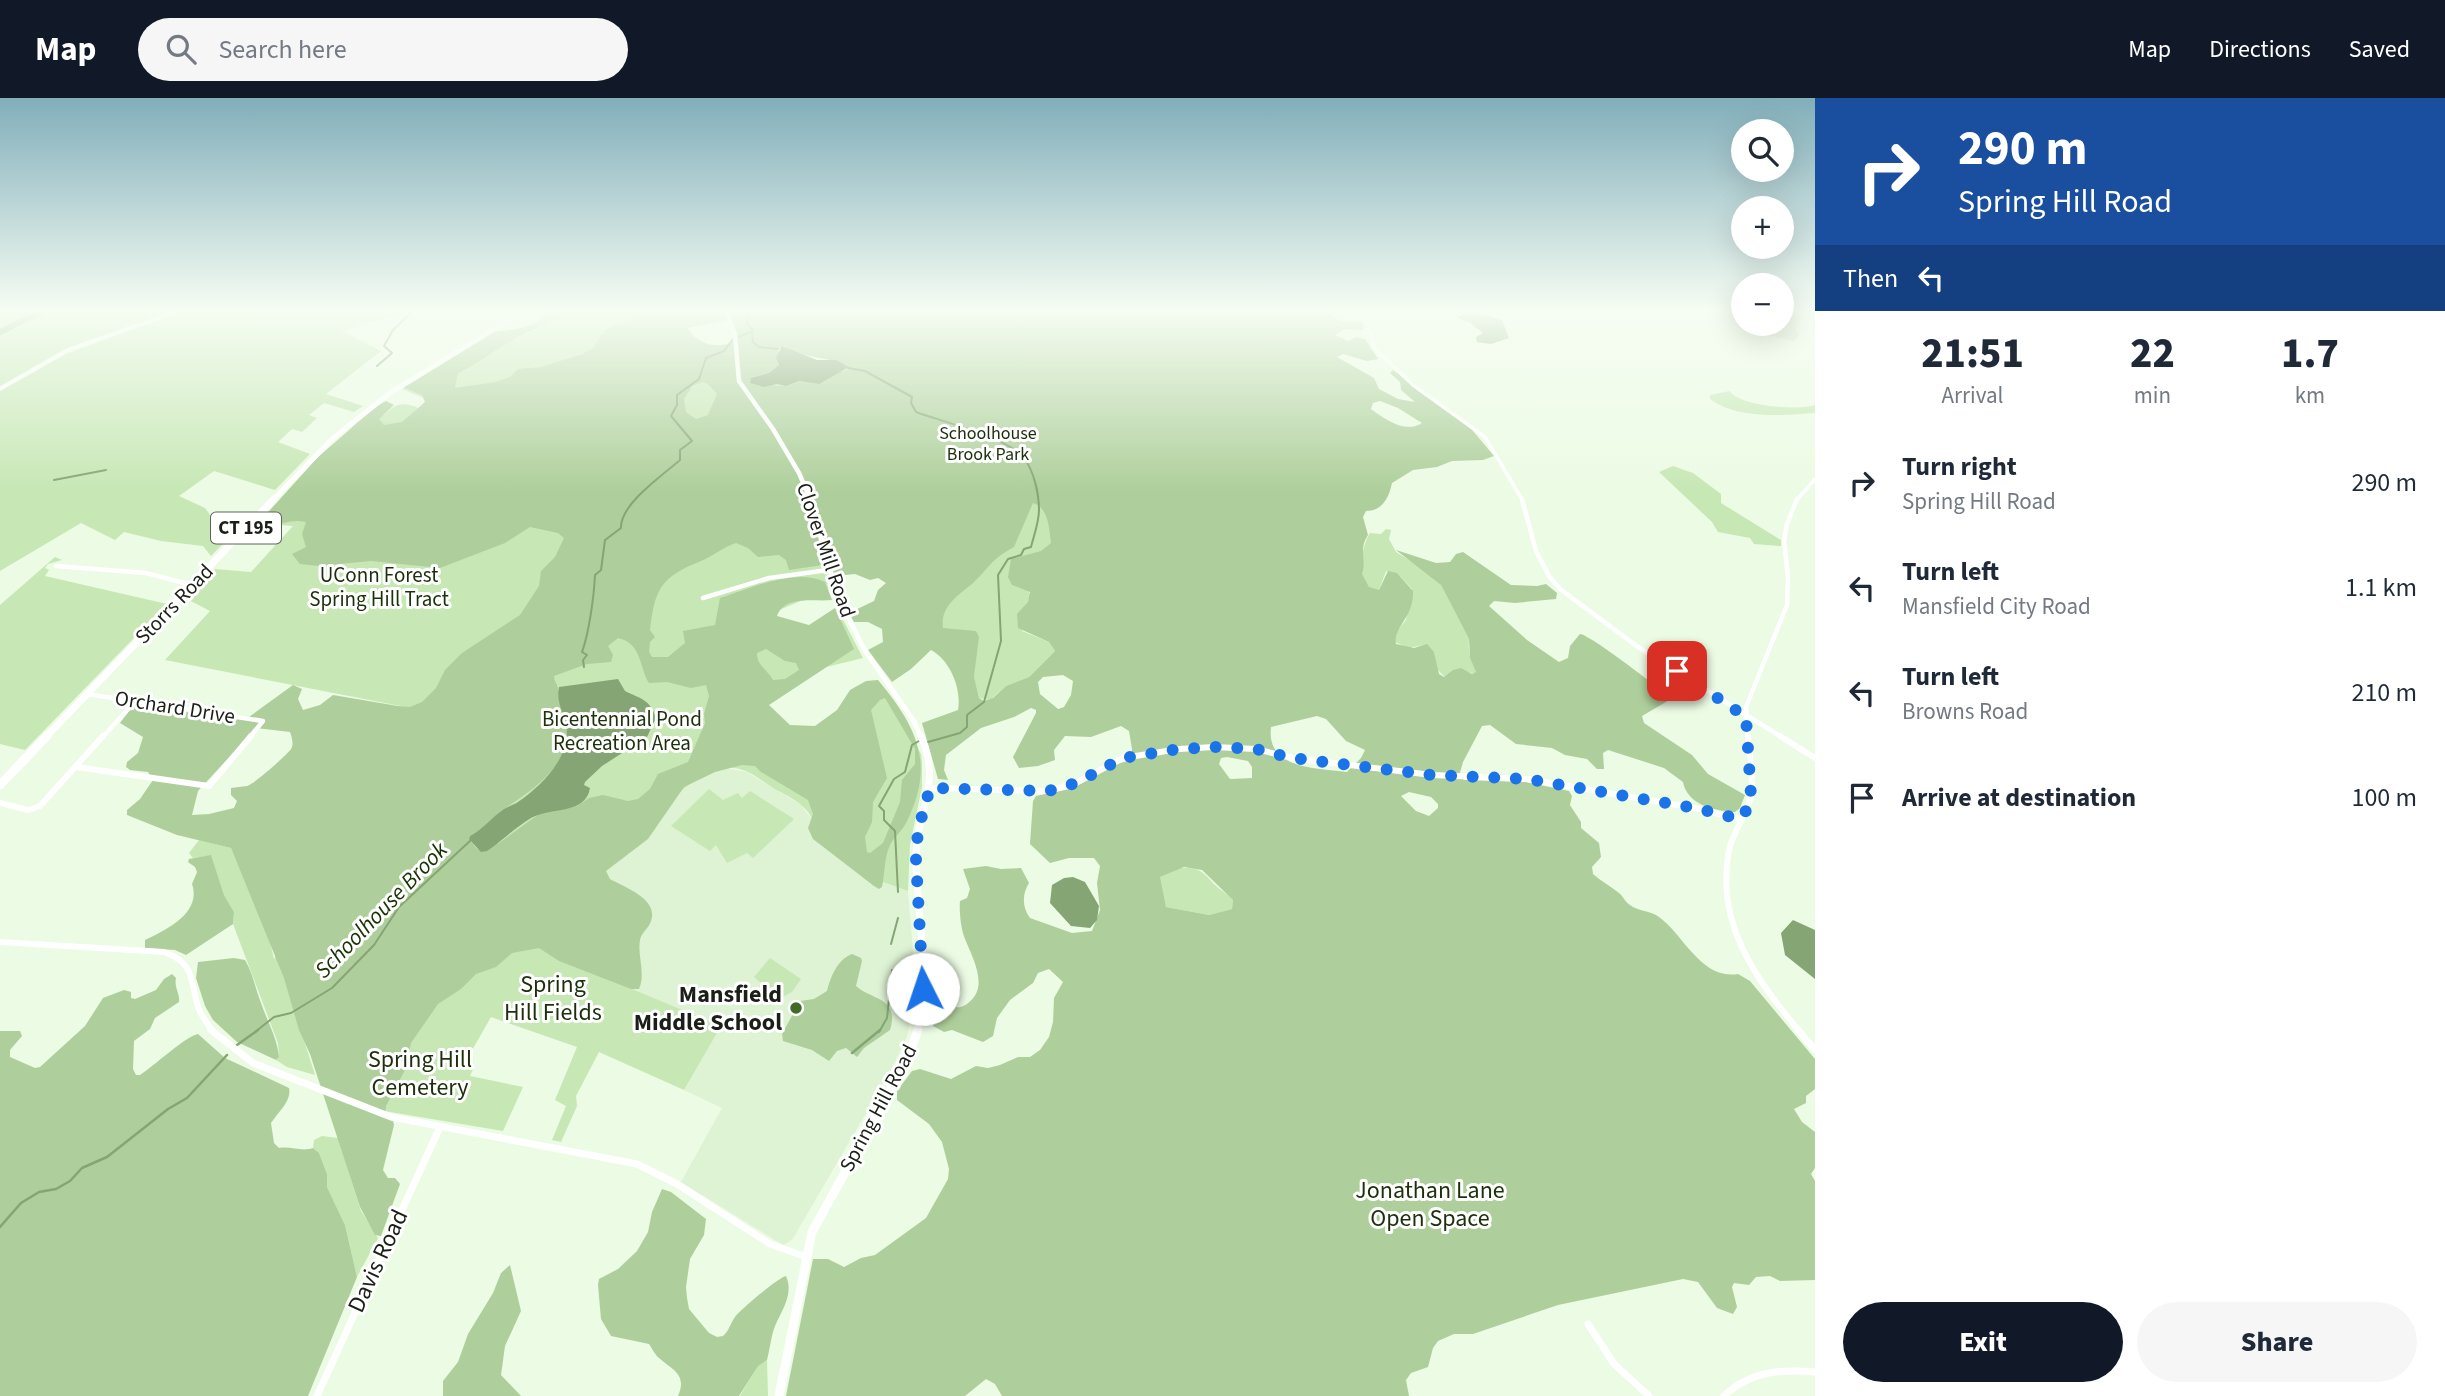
<!DOCTYPE html>
<html lang="en">
<head>
<meta charset="utf-8">
<style>
  :root { --surface:#fff; --page:#f6f6f7; --text:#1f2937; --muted:#747a83; --accent:#111827 }
  body { margin:0; font-family:"Source Sans 3",sans-serif; background:var(--page); color:var(--text); height:100vh; display:flex; flex-direction:column; font-size:26px; white-space:nowrap }
  * { box-sizing:border-box; margin:0 }
  p { font-size:23px; color:var(--muted) }
  .icon { flex:none; width:38px; height:38px; fill:none; stroke:currentColor; stroke-width:2; stroke-linecap:round; stroke-linejoin:round }
  .map { position:relative; flex:1; overflow:hidden }
  .drawer { display:flex; flex-direction:column; background:var(--surface); width:630px }
  .drawer>* { flex:none }
  .top-card { background:#1a4fa0; color:#fff; overflow:hidden }
  .buttons { position:absolute; left:1731px; top:21px; display:grid; gap:14px }
  .buttons a { display:grid; place-items:center; width:63px; height:63px; border-radius:50%; background:var(--surface); box-shadow:0 7px 28px #0002; font-size:35px }
  .pin { position:absolute; display:grid; place-items:center; width:60px; height:60px; color:#fff; margin:-30px; border-radius:14px; box-shadow:0 4px 10px #0006 }
  .me { position:absolute; width:77px; margin:-38px; rotate:356deg; stroke-linejoin:round; filter:drop-shadow(0 0 5px #0008) }
  .turn { display:flex; align-items:center; gap:24px; height:147px; padding:0 28px; font-size:32px }
  .turn .icon { width:91px; height:91px; stroke-width:2.5 }
  .turn b { display:block; font-size:49px; line-height:60px }
  .then { display:flex; align-items:center; height:66px; padding:0 28px; background:#0003; gap:14px; font-size:26px }
  .eta { display:flex; justify-content:space-evenly; align-items:center; height:119px; text-align:center }
  .eta b { font-size:42px; font-weight:800; line-height:49px }
  .button { display:flex; gap:14px; margin-top:auto; padding:14px 28px }
  .button a { flex:1; height:80px; border-radius:42px; background:var(--accent); color:#fff; font-size:28px; font-weight:800; line-height:80px; text-align:center }
  .button a+a { background:var(--page); color:var(--text) }
  ul { padding:0; list-style:none }
  li { display:flex; align-items:center; gap:21px; height:105px; padding:0 28px }
  li div { flex:1 }
  li b { display:block; font-size:26px }
  li em { font-style:normal }
  header { display:flex; align-items:center; gap:42px; box-sizing:border-box; height:98px; padding:0 35px; background:var(--accent); color:#fff }
  header strong { font-size:33px }
  nav { display:flex; gap:38px; margin-inline-start:auto; font-size:24px }
  .search { width:490px; height:63px; background:var(--page); display:flex; align-items:center; gap:18px; box-sizing:border-box; padding:0 24px; border-radius:38px; color:var(--muted); font-size:26px }
  main { display:flex; flex:1; min-height:0 }
  .map>svg:first-child { display:block }
</style>
</head>
<body>
<header>
<strong>Map</strong>
<div class="search"><svg class="icon" aria-label="search" viewBox="0 0 24 24"><circle cx="10" cy="10" r="6"/><path d="M15 15l6 6"/></svg>Search here</div>
<nav><a>Map</a><a>Directions</a><a>Saved</a></nav>
</header>
<main>
<div class="map">
<svg width="1815" height="1298" viewBox="0 0 1815 1298">
  <rect width="100%" height="100%" fill="#ecfbe4"/>
  <path fill="#def2d4" d="M725 670 747 674 801 707 813 723 883 784 908 793 916 892 907 939 890 974 792 1142 783 1147 681 1084 722 1010 684 992 721 928 613 883 623 863 600 784 607 771 680 693 704 677Z"/>
  <path fill="#c7e7b5" d="M0 212H175L63 252 0 288Z
    M185 212H416L342 233 381 253 326 296 363 308 354 314 324 305 309 317 317 320 302 334 292 331 278 344 310 356 275 392 214 373 179 398 205 410 222 433 254 414 211 458 203 448 161 443 124 434 115 442 81 425 0 473V293L66 256Z
    M577 212H691L664 228 668 254 1324 296 1018 489 1028 492 1030 496 1022 533 1049 544 1055 553 1029 579 1006 588 990 602 979 600 974 578 975 551 933 545 890 447 827 484 829 491 760 520 768 547 840 516 863 560 818 571 733 631 764 667 881 586 921 656 922 664V689L910 747 908 793 883 784 813 723C807 706 787 698 773 690 761 682 749 672 735 670 690 665 633 744 605 774L623 863 613 883 721 928 684 992 599 954 576 998 577 1008 561 1044 552 1042 566 1008 555 1002 577 949 491 919 463 968 473 971 470 978 523 989 503 1033 384 1013 291 901 315 977 287 969 276 962 279 959 278 945 233 826 234 814 224 797 211 758 193 760 189 755 199 742 231 750 269 840 274 861 426 613 165 562 210 513 187 501 215 471 251 474 293 428 258 425 357 324 371 313 384 317C395 306 403 303 418 310L404 323 436 305 402 291 493 235 509 244Z
    M1782 212H1798L1796 232 1799 237 1794 243 1753 234 1765 228 1782 226Z
    M1730 293C1738 308 1799 313 1815 307V315C1782 317 1738 322 1710 301V297Z
    M1673 368 1693 375 1721 396V405L1781 442V448L1754 446 1750 440 1718 434 1712 424 1659 374Z
    M1386 431 1391 432 1389 441 1396 454 1425 472 1441 487 1469 541C1468 553 1470 562 1476 572L1475 576C1460 572 1459 569 1445 579L1437 571 1434 554 1424 547 1408 550 1395 544 1397 533 1406 522 1412 491 1400 478 1386 473 1379 492C1353 493 1361 448 1370 435L1381 436Z
    M55 459 62 462 48 466 45 470 49 472 45 478 167 506 25 652 0 646V507Z
    M709 691 723 702 738 695 742 700 750 693 794 721 753 760 747 755 727 765 716 747 710 753 671 728Z
    M1180 770C1200 769 1203 774 1215 787 1221 793 1228 796 1233 802L1232 811 1209 817 1166 809 1160 788V779Z
    M770 860 801 881 792 894 779 901 754 879Z
    M322 1038 338 1040 361 1113 378 1140 357 1179 345 1127 327 1089V1076L319 1055 313 1050 314 1042Z
    M767 1262 768 1298H740L758 1267Z"/>
  <path fill="#aecf9b" fill-rule="evenodd" d="M551 212H577C554 224 528 232 506 246 490 255 475 268 458 275L455 290 495 284 510 279 518 271 541 269 583 256 593 250 605 232 641 217 642 212H1328L1327 214 1340 223 1363 224V232L1345 231 1335 237 1348 243 1356 239 1365 241 1378 261 1367 263 1343 256 1337 259 1374 280 1379 291 1398 301 1415 304 1401 292 1400 284 1390 275 1393 272 1468 327 1494 358 1483 362 1452 363 1437 369 1413 372 1392 385C1389 400 1382 413 1366 413L1363 419 1368 437C1358 452 1367 461 1362 476L1369 489 1379 492 1388 473 1397 475 1413 493C1414 520 1393 529 1396 546L1414 550 1427 546 1434 554 1439 576 1444 579 1453 572 1461 570 1472 576 1476 574 1470 560 1469 541 1441 487 1396 452 1436 465 1450 464 1456 456 1463 454 1511 487 1537 488 1546 486 1557 495 1556 501 1515 505 1494 503 1489 508 1527 542 1559 564 1568 560 1570 548 1580 536C1589 536 1661 591 1671 601L1642 618 1644 625 1692 657 1708 676 1745 697 1740 710 1735 714C1713 713 1687 706 1683 684L1664 670 1608 652 1603 655 1604 671H1597L1587 661 1565 657 1552 650 1516 646 1490 627 1482 628 1463 664 1459 678 1464 682 1525 684 1569 693 1572 698 1570 707 1581 724V730L1599 745 1601 759 1592 769 1593 776C1601 783 1610 788 1619 795 1623 798 1625 804 1630 807 1639 814 1650 812 1659 819 1684 837 1701 882 1738 876L1750 883 1815 961V991L1806 998V1005L1794 1011 1802 1024 1815 1034V1070L1811 1076 1815 1083V1182L1780 1183 1770 1178 1756 1179 1749 1187 1734 1185 1732 1189 1737 1209 1733 1216 1717 1210 1698 1184 1683 1181 1558 1207 1473 1236H1454L1438 1243 1433 1250 1428 1269 1411 1275 1406 1282 1409 1298H1002L995 1286 986 1281 965 1298H786L813 1161H828L844 1169 861 1160 875 1157 926 1120 948 1081 949 1071 942 1044 929 1026 897 1002V993L912 973 920 971 951 981 976 968 988 970 1000 967 1018 959H1030L1040 952 1049 939 1053 924 1054 900 1063 884 1049 871 1038 875 1033 885 1010 902 997 920 993 938 983 944 952 932 944 934 933 928 935 905 943 904C952 909 958 912 967 906 990 890 973 861 965 841 961 832 959 813 960 803L967 800 970 791 963 771 986 768 1001 771 1021 770 1029 785C1022 796 1022 809 1030 820L1072 835 1092 833 1100 812 1097 785 1100 768 1094 760H1069L1050 765 1030 746 1033 703 1036 698 1070 691 1113 667 1128 663 1132 659V651L1129 633 1121 628 1091 639 1065 638 1054 652 1055 662 1038 668 1019 670 1013 659 1036 615V612L1031 610 1014 619 981 630 946 657 944 672 948 682 938 681 922 625 958 612C962 591 950 562 931 552L911 571 892 584 868 552 883 544 882 531 868 524H854L849 515 874 503 878 492 886 485 878 480 870 482 855 476 835 478 829 466 789 472 786 462 779 457 758 459 748 450 736 445C723 449 713 458 701 463 661 479 655 490 650 532L655 539 650 544 649 554 652 559H668L685 545 683 533 715 527 720 500C749 491 796 469 825 484L832 502C814 504 785 497 777 518L809 527 835 510 854 551 769 607 790 627 815 628 837 612 850 592 866 583 878 582C917 629 936 666 906 725 902 733 894 739 890 747 884 760 885 775 882 789L879 791 874 788 813 741 808 730 813 716 808 702 761 674 755 668 742 667 715 674 684 689 648 741 606 773 610 781C624 789 659 801 651 823 649 830 641 835 640 842 637 858 646 875 639 891H631L559 863 539 850 512 855 496 869 476 876 461 891 438 906 411 945 404 974 386 1008 385 1018 393 1023 394 1027 383 1072 388 1080H395L400 1086 381 1138 375 1137 360 1109 310 956 299 932 284 880 231 750 177 737 127 717V712L140 701 153 682 148 674 130 672 126 669 127 664 138 655 143 639 120 625 133 608 143 605 175 612 249 619 293 587 302 591 298 601 303 612 320 607 333 597 398 608 410 609 422 604 436 590 445 572 462 555 520 517 539 488 541 473 555 459 564 440 558 435 530 429 505 445 440 470 371 463 319 468 300 466 292 456 306 449 302 436 306 424C287 420 278 430 261 427L262 421 318 359 377 308 386 303 394 307 379 321 384 327 402 324 425 304 422 297 403 289 495 233C506 234 531 229 539 222 544 217 544 215 551 212ZM727 222 733 224 738 240C722 253 698 248 688 230ZM784 248C804 261 827 258 848 268L847 272 834 276 819 286 799 283 786 288 752 286 751 280 769 275 779 267 776 261 780 256 778 252ZM703 284 708 286 717 296 708 317 696 321 686 314 684 301 692 288ZM1380 303 1398 310 1422 325C1405 336 1385 321 1371 311L1373 305ZM1033 405C1049 410 1049 431 1051 445L1041 453 1011 461 1008 479 1012 487 1030 494 1028 504 1017 516 1018 530 1049 544 1055 553 1029 579 1006 588 993 600 984 603 979 600 974 578 979 539 976 533 943 530C940 509 957 498 972 486 989 470 991 461 1014 449ZM618 540C642 545 639 569 649 585L667 584 691 590 706 587 709 598 704 616 705 625 688 664 658 676 650 691 638 701 628 703 603 697 589 700 577 708 539 716 499 745 477 751 469 741 470 738C483 731 492 719 504 711 530 693 567 671 567 634 566 621 559 608 558 592 558 586 554 584 554 578L587 566 611 564 613 557 608 548ZM766 551 785 563 796 565 799 572 785 581 773 582C767 571 757 568 757 555ZM1063 577 1073 583 1071 597 1064 609 1058 611 1040 596 1038 584 1043 579ZM885 600 915 651V666L902 682 900 704 883 745 870 755 867 754 865 739 872 724 873 704 887 680 871 612 880 602ZM1317 618 1326 621 1346 643 1365 652 1361 660 1347 674C1315 670 1266 671 1271 629ZM256 630 290 634C292 640 294 646 291 651 288 656 253 687 247 688 242 689 236 689 231 690V697L237 703 234 710 209 716 192 717 198 693ZM1227 659 1248 663 1252 669V680L1230 681 1219 666 1221 660ZM1409 694 1431 699 1438 706V710L1429 718 1416 713 1401 698ZM1184 769 1202 772 1233 802 1232 811 1209 817 1166 809 1160 779Z
    M211 757 224 797 234 814 233 826 186 857 175 852 145 850V842C166 832 202 815 192 786L197 774 195 769 188 764 189 761Z
    M852 856 861 860 862 863 856 888C871 902 900 899 890 932L864 950 857 959 846 950 837 953 829 963 812 952 783 943 782 936 800 903 814 901 827 893C831 878 837 862 852 856Z
    M234 860 245 862C253 875 255 890 261 905 267 923 277 939 279 959L276 962 237 944 213 922 205 908 196 880 198 864Z
    M172 876 176 880C174 890 180 895 179 904L155 920 150 931 134 943 133 971 136 977H140C154 968 186 938 198 936L225 960 289 990C292 1003 278 1014 271 1025L274 1045 279 1050C292 1048 301 1054 313 1050L319 1055 327 1076V1089L345 1127 357 1179 308 1298H0V933H20L22 938 10 952V959L35 970 40 969 85 928 103 900 124 892 131 894V900L135 901 156 892 164 881Z
    M662 1091 671 1094 706 1121 704 1137 690 1161 686 1189 687 1200 689 1211 709 1235 717 1239 723 1238C729 1233 730 1226 735 1219 740 1212 779 1179 786 1178 794 1196 782 1212 775 1228 771 1238 770 1251 767 1262L758 1268 739 1298H678C688 1276 671 1271 659 1260 655 1257 652 1250 649 1246L611 1238 601 1221 598 1187 599 1181 618 1171 637 1153 648 1134 652 1114Z
    M510 1167 521 1213 505 1248 501 1277 521 1298H443V1283L458 1264 468 1236 493 1195 501 1175Z"/>
  <path fill="#86a574" d="M1468 212 1502 222 1509 240 1491 246 1477 244 1476 239 1483 235 1469 224 1457 220Z
    M782 248 817 262H836L849 269 819 286 799 283 786 288 777 286 764 289 750 285 751 280 769 275 779 267 776 260Z
    M618 581 625 593C641 601 650 601 656 620L647 639 602 668 585 684 584 687 590 690C586 717 550 709 531 720 516 729 503 742 487 753L481 754 469 741 470 738C483 731 492 719 504 711 508 708 514 707 518 704 540 689 566 663 567 636 567 619 555 606 559 589Z
    M1073 779 1085 784 1099 808 1097 822 1090 830 1071 828 1050 805 1052 787 1064 780Z
    M1793 822 1815 832V881L1785 857 1781 835Z"/>
  <g fill="none" stroke-linecap="round" stroke-linejoin="round">
    <path stroke="#86a574" stroke-width="2" d="M752 234 753 244 759 249 778 251
      M738 239 753 233 747 225 750 218 740 212
      M377 268 392 255 384 248 393 232 413 213 410 212
      M848 270 865 273 912 299 911 305 916 314C943 324 1007 339 1024 360 1034 373 1039 396 1039 412 1039 424 1034 437 1031 449L1024 451 1021 457 1008 461 998 477 1001 543 984 604 967 617V629L960 635 928 644
      M54 382 106 372
      M584 569 583 562 587 557 582 554C589 535 594 498 595 477L601 472 605 442 621 430C620 406 663 377 680 362V352L692 343 671 318 677 307V297L699 281 706 260 724 253 733 241
      M898 794 895 733 884 722V713L879 708 894 681 905 674 912 647 919 643
      M891 846 898 820
      M255 934 274 919 291 915 332 890 374 847 399 809 471 742
      M879 934 887 920 892 872"/>
    <path stroke="#86a574" stroke-width="2.5" d="M237 947 258 932
      M852 955 880 932
      M0 1129 21 1105 39 1094 56 1091 70 1083 82 1070 107 1059 168 1011 187 1000 227 957"/>
    <path stroke="#86a574" stroke-width="6" d="M0 234 44 212"/>
    <path stroke="#fff" stroke-width="3.5" d="M1360 212 1367 223 1375 251 1413 287 1485 339 1523 403
      M0 291 70 251 182 212
      M1796 403 1815 381"/>
    <path stroke="#fff" stroke-width="4.5" d="M1522 401 1536 453 1549 478 1560 491 1638 549 1783 640
      M56 468 146 475 192 487
      M703 500 769 480 828 472
      M87 596 263 623 249 640
      M102 640 136 602
      M1748 640 1746 609 1787 507 1788 479 1784 443 1787 426 1797 401"/>
    <path stroke="#fff" stroke-width="6" d="M1748 638C1749 657 1755 684 1750 702 1745 719 1733 734 1729 752 1715 825 1755 880 1800 934
      M1780 638 1815 660
      M76 669 209 688 251 638
      M930 690 1048 693 1076 685 1123 660 1179 651 1214 649 1256 651 1292 660 1432 677 1527 681 1695 710 1740 721
      M0 705 28 712 40 708 103 638
      M0 844 164 854C195 865 190 882 198 909 201 918 208 926 213 934"/>
    <path stroke="#fff" stroke-width="7" d="M211 932 253 965 391 1019 637 1066 677 1086 770 1146 806 1159
      M1798 932 1815 952
      M1588 1226 1614 1266 1649 1298
      M317 1298 440 1029
      M1724 1298C1750 1273 1781 1271 1815 1274"/>
    <path stroke="#fff" stroke-width="4.5" d="M726 212 735 237 739 283 773 331 799 375 811 403"/>
    <path stroke="#fff" stroke-width="5" d="M810 401 837 497 864 551 915 625 921 640"/>
    <path stroke="#fff" stroke-width="7" d="M917 934C919 920 922 905 923 891 925 849 917 806 916 763 915 713 943 689 921 638"/>
    <path stroke="#fff" stroke-width="9" d="M779 1298 812 1134 906 964 918 932"/>
    <path stroke="#fff" stroke-width="5" d="M272 403 332 341 390 295 525 212"/>
    <path stroke="#fff" stroke-width="7" d="M45 640 274 401"/>
    <path stroke="#fff" stroke-width="9" d="M0 687 47 638"/>
  </g>
  <linearGradient id="sky" x2="0" y2="1"><stop stop-color="#81aeba"/><stop offset="0.54" stop-color="#f6fdf3"/><stop offset="1" stop-color="#f6fdf3" stop-opacity="0"/></linearGradient>
  <rect width="1815" height="393" fill="url(#sky)"/>
  <g fill="none" stroke-linecap="round" stroke-linejoin="round">
    <path stroke="#1a73e8" stroke-width="12" stroke-dasharray="0 21.6" d="M923 891 916 761 918 732 930 690 1048 693 1076 685 1123 660 1179 651 1214 649 1256 651 1292 660 1432 677 1527 681 1695 710 1740 721 1748 710 1751 698 1746 619 1677 573"/>
  </g>
  <circle fill="#436b27" stroke="#fff" stroke-width="2.5" cx="796" cy="910" r="7"/>
  <g text-anchor="middle" dominant-baseline="central" stroke-width="6" stroke-linejoin="round" paint-order="stroke">
    <g font-size="18" fill="#1b300b" stroke="#fff">
      <text x="988" y="335">Schoolhouse<tspan x="988" dy="21">Brook Park</tspan></text>
    </g>
    <rect fill="#fff" stroke="#5f625d" stroke-width="2" x="211" y="414.5" width="70" height="31" rx="5"/>
    <g font-size="19" font-weight="bold" fill="#1a1f17">
      <text x="246" y="430">CT 195</text>
    </g>
    <g font-size="21" fill="#1a1f17" stroke="#fff">
      <text transform="translate(826 452) rotate(71)">Clover Mill Road</text>
      <text transform="translate(174 506) rotate(-46)">Storrs Road</text>
      <text transform="translate(175 609) rotate(9)">Orchard Drive</text>
      <text transform="translate(878 1010) rotate(-62)">Spring Hill Road</text>
    </g>
    <g font-size="21" fill="#1b300b" stroke="#fff">
      <text x="379" y="477">UConn Forest<tspan x="379" dy="24">Spring Hill Tract</tspan></text>
      <text x="622" y="621">Bicentennial Pond<tspan x="622" dy="24">Recreation Area</tspan></text>
    </g>
    <g font-size="23" font-style="italic" fill="#163300" stroke="#fff">
      <text transform="translate(381 812) rotate(-46)">Schoolhouse Brook</text>
    </g>
    <g font-size="24" fill="#1b300b" stroke="#fff">
      <text x="553" y="886">Spring<tspan x="553" dy="28">Hill Fields</tspan></text>
      <text x="420" y="961">Spring Hill<tspan x="420" dy="28">Cemetery</tspan></text>
      <text x="1430" y="1092">Jonathan Lane<tspan x="1430" dy="28">Open Space</tspan></text>
    </g>
    <g font-size="24" font-weight="bold" fill="#1a1f17" stroke="#fff" text-anchor="end">
      <text x="782" y="896">Mansfield<tspan x="782" dy="28">Middle School</tspan></text>
    </g>
    <g font-size="24" fill="#1a1f17" stroke="#fff">
      <text transform="translate(378 1163) rotate(-65)">Davis Road</text>
    </g>
  </g>
</svg>
<div class="buttons">
<a><svg class="icon" aria-label="search" viewBox="0 0 24 24"><circle cx="10" cy="10" r="6"/><path d="M15 15l6 6"/></svg></a>
<a>+</a>
<a>−</a>
</div>
<div class="pin" style="left:1677px;top:573px;background:#d93025"><svg class="icon" aria-label="arrive" viewBox="0 0 24 24"><path d="M6 21V4h12l-3 4 3 4H6"/></svg></div>
<svg class="me" style="left:923px;top:891px" viewBox="-20 -20 40 40"><circle r="19" fill="#fff"/><path d="M0-13L10 11 0 6-10 11z" fill="#1a73e8"/></svg>
</div>
<section class="drawer">
<div class="top-card">
<div class="turn"><svg class="icon" aria-label="right" viewBox="0 0 24 24"><path d="M7 20v-9h11M14 6l5 5-5 5"/></svg><div><b>290 m</b>Spring Hill Road</div></div>
<div class="then">Then<svg class="icon" aria-label="left" viewBox="0 0 24 24"><path d="M17 20v-9H6M10 6l-5 5 5 5"/></svg></div>
</div>
<div class="eta">
<div><b>21:51</b><p>Arrival</p></div>
<div><b>22</b><p>min</p></div>
<div><b>1.7</b><p>km</p></div>
</div>
<ul>
<li><svg class="icon" aria-label="right" viewBox="0 0 24 24"><path d="M7 20v-9h11M14 6l5 5-5 5"/></svg><div><b>Turn right</b><p>Spring Hill Road</p></div><em>290 m</em></li>
<li><svg class="icon" aria-label="left" viewBox="0 0 24 24"><path d="M17 20v-9H6M10 6l-5 5 5 5"/></svg><div><b>Turn left</b><p>Mansfield City Road</p></div><em>1.1 km</em></li>
<li><svg class="icon" aria-label="left" viewBox="0 0 24 24"><path d="M17 20v-9H6M10 6l-5 5 5 5"/></svg><div><b>Turn left</b><p>Browns Road</p></div><em>210 m</em></li>
<li><svg class="icon" aria-label="arrive" viewBox="0 0 24 24"><path d="M6 21V4h12l-3 4 3 4H6"/></svg><div><b>Arrive at destination</b></div><em>100 m</em></li>
</ul>
<div class="button"><a>Exit</a><a>Share</a></div>
</section>
</main>
</body>
</html>
